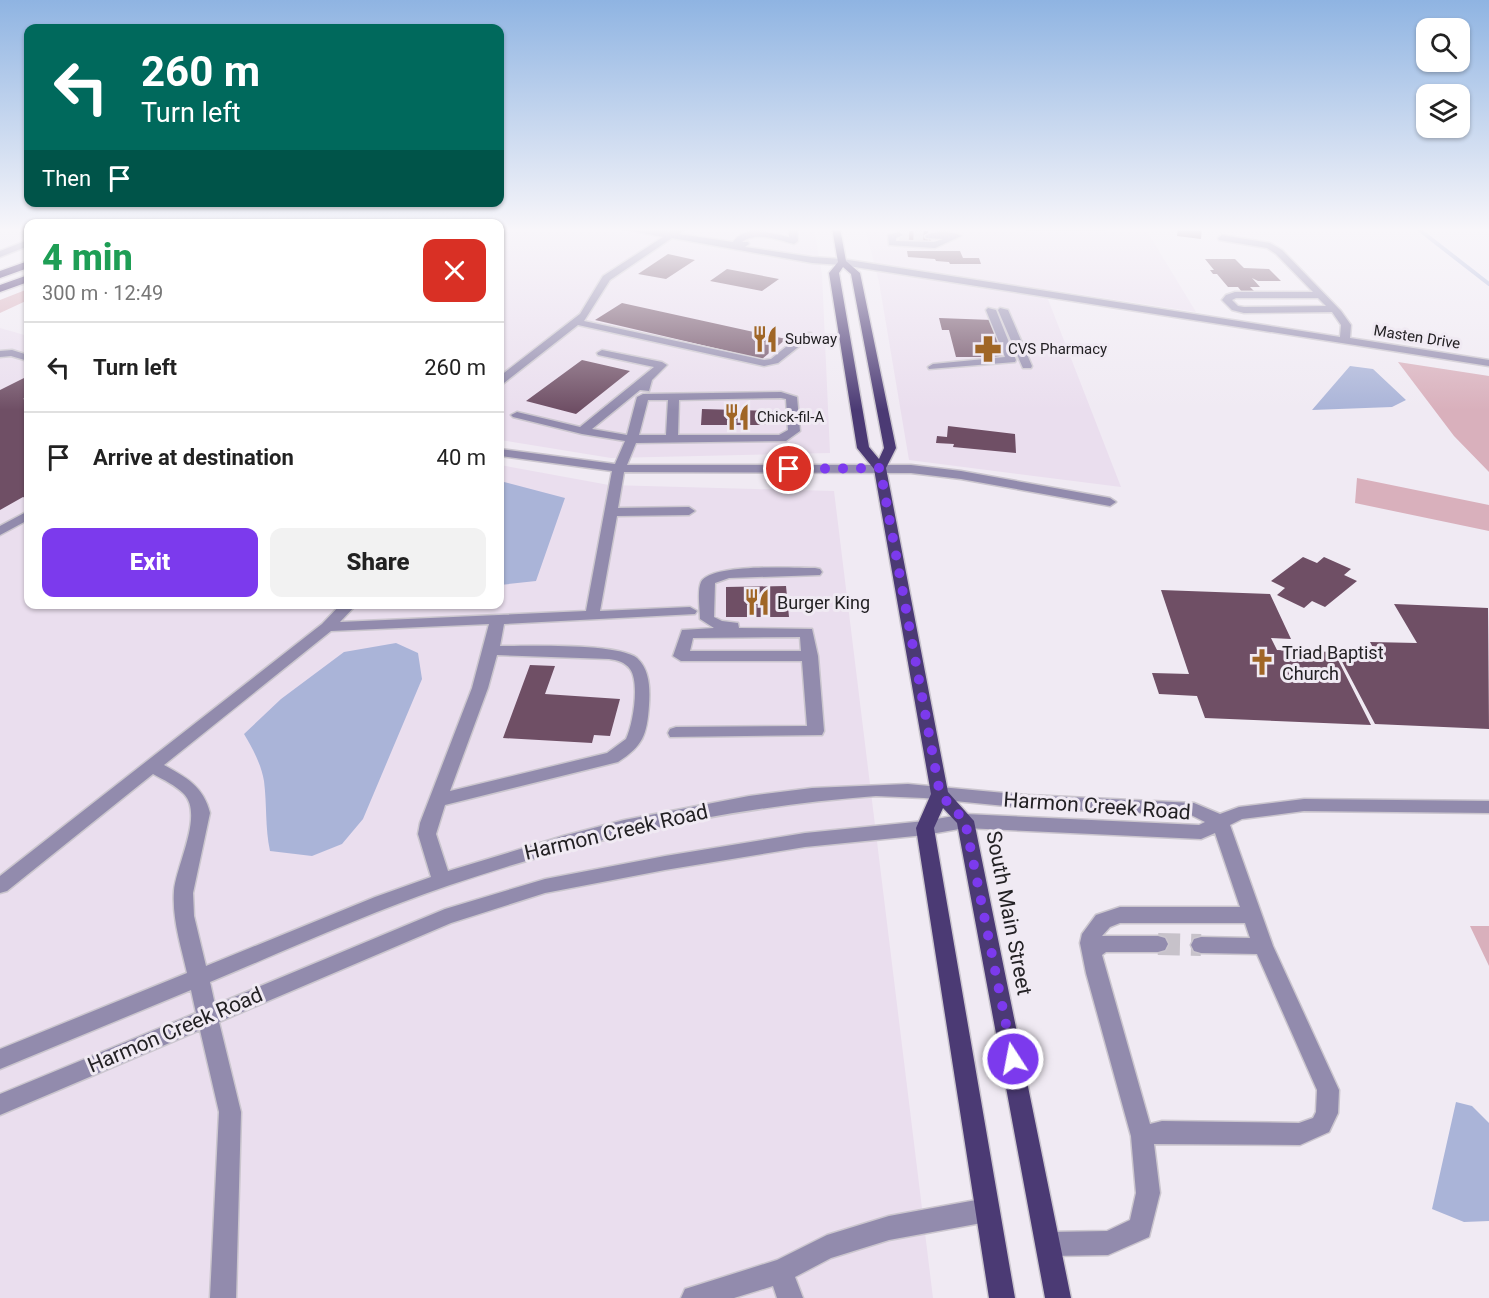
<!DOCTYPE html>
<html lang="en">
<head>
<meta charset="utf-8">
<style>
  :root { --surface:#fff; --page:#f2f2f2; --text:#222; --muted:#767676; --line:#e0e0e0; --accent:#7c3aed }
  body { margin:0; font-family:Roboto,sans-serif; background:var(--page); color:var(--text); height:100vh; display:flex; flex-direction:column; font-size:22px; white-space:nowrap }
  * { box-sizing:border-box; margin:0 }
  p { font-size:20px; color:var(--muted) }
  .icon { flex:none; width:33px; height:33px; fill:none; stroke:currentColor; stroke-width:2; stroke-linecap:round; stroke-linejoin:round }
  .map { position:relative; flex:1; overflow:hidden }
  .details { position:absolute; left:24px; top:219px; width:480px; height:390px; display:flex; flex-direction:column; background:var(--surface); border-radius:12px; box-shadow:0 2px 4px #0004 }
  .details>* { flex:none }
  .top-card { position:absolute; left:24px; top:24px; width:480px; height:183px; border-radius:12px; box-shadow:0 2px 4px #0004; background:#00695c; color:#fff; overflow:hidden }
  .controls { position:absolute; left:1416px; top:18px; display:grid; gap:12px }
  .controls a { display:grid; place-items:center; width:54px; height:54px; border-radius:12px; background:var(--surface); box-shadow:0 2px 4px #0004; font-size:30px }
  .pin { position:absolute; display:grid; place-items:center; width:51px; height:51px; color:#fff; margin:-26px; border:3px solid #fff; border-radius:50%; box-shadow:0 2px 6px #0007 }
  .me { position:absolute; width:66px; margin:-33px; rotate:349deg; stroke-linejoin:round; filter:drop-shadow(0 0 4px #0008) }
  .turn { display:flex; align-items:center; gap:21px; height:126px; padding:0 18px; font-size:27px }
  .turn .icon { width:78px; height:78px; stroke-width:2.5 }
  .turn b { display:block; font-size:42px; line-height:51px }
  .then { display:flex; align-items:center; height:57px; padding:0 18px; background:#0003; gap:12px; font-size:22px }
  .round { display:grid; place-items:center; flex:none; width:63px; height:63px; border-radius:12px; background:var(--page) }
  .head { display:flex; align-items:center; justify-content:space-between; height:102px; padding:0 18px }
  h1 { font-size:36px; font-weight:800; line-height:45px; color:#1e9e55 }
  .action { display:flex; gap:12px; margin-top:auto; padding:12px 18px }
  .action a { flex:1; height:69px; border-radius:12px; background:var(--accent); color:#fff; font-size:24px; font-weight:800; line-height:69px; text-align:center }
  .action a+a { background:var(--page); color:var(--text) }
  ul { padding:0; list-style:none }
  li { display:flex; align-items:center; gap:18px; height:90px; padding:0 18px; border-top:2px solid var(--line) }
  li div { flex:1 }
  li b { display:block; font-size:22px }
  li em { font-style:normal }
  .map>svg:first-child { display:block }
</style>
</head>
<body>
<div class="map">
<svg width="1489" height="1298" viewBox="0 0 1489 1298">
  <rect width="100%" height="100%" fill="#f0eaf3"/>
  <path fill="#eadeee" d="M500 228H814L822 274 830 453 611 458 500 440Z
    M865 228H1145L1196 312 1044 289 1121 487 909 460 879 282Z
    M0 328 28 336V604H500V465L609 485 834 491 933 1298H0Z"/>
  <path fill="#d9b0bc" d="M28 289V300L0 313V300Z
    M1398 362 1489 376V472L1454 436Z
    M1357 478 1489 505V531L1355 503Z
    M1470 926H1489V966Z"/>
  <path fill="#aab4d8" d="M1350 366 1373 369 1406 400 1392 407 1312 410Z
    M500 481 565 498 536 581 500 585Z
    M396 643 418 653 422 679 363 819 342 844 312 856 270 851C265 828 267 804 264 781 261 764 253 749 244 734L281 699 344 652Z
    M1456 1102 1472 1106 1489 1123V1221L1464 1222 1432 1209Z"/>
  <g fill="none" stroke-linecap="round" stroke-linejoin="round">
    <path stroke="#aab4d8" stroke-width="4" d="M1417 228 1489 284"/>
  </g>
  <path fill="#6f4f65" d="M1024 228H1103L1105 231H1026Z
    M1178 228H1202L1201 239 1177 236Z
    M898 231H928L932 244H901Z
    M907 251H960L963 258H979L981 264H950L949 262 936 261 935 259 908 257Z
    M668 254 695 260 666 279 638 274Z
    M1205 259H1235L1244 268 1269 269 1281 281H1258L1252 278 1260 287H1250L1255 292H1242L1238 287H1228L1217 274H1213L1210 270H1214Z
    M727 269 779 279 762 291 710 281Z
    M622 303 786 339 762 359 595 320Z
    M939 318 992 320 1006 357H956L949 330H942Z
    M582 360 630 371 576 414 526 401Z
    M28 376V396L23 399 28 400V499L23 497 0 510V390Z
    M702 409 773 411 772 423 761 425H701Z
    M948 426 1015 434 1016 453 953 447 954 444 936 443 937 436 947 437Z
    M1303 557 1317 563 1324 557 1351 569 1344 575 1357 581 1325 607 1312 601 1304 608 1277 595 1285 588 1271 581Z
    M786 586 789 617H726V587Z
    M1161 590 1270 594 1291 639 1271 638 1277 650 1334 652 1371 725 1205 718 1197 696 1159 694 1152 673 1189 674Z
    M1394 604 1488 608 1489 729 1375 724 1338 654 1377 655 1370 642 1417 643Z
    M530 665 555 666 545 694 620 699 610 736 594 735 592 743 503 738Z"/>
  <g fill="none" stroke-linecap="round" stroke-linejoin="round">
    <path stroke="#c7c2ca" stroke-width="10" stroke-dasharray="10 4.5" stroke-linecap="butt" d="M899 235 929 236"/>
    <path stroke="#c7c2ca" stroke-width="22" stroke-dasharray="22 11" stroke-linecap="butt" d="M1158 944 1201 945"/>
    <defs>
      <path id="minor" d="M619 228H643L669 232 676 228H686L679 234 733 242C745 224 772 234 789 237V228H797L798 241 794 244C778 240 756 231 742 242H748L749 244 745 247 812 257 842 259 1340 337 1341 325 1332 312 1244 313 1232 310 1222 300 1226 295 1235 292H1313L1276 254 1267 248 1219 240 1218 238 1222 235 1270 243 1282 250 1341 311 1351 325 1350 338 1489 360V366L842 265 812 263 672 238 610 280 584 321 764 360 771 359 803 333H811V337L778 363 764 366 578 325 504 383 500 384V376L580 314 603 276 663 237ZM1236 298H1318L1326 306 1244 307 1238 306 1232 300Z
        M899 232 903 235 896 238V241L934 242 943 239 926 238 925 236C933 231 953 231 961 236L935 248 889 245 888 235Z
        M28 240V246L0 257V251Z
        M988 308 996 310 1016 360 1015 362 929 369 928 367 933 364 1005 357 986 310Z
        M1000 308 1008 310 1032 366 1031 368H1023L1022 366 998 310Z
        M12 350 28 355V361L11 356 0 357V351Z
        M602 350 662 362 667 365 652 380 649 391 640 390 592 429 627 435 637 397 643 394 781 392 797 397 800 431 786 441 636 443 627 465H911L961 471 1110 498 1116 502 1110 506 961 479 911 473 624 472 618 508 689 507 695 511 689 515 617 516 600 611 690 607 697 611 695 614 504 624 500 646C528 646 618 643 637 658 650 670 650 689 649 705 647 735 643 746 618 762L445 805 436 834 448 871 563 836 624 820 749 796 812 788 908 784 1027 795 1194 803 1220 814 1239 807 1304 799 1489 801V813L1304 811 1242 819 1230 825 1273 946 1339 1090 1338 1113 1329 1132 1300 1145 1154 1144 1160 1193 1149 1237 1108 1255 1050 1256 1041 1253 1038 1244 1041 1235 1050 1232 1107 1231 1130 1220 1136 1193 1131 1136 1086 973 1080 943 1082 934 1096 915 1120 907H1240L1215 833 1201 839 965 828 925 835 805 847 665 870 545 893 451 923 219 1022 241 1112 236 1298H210L219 1112 200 1030 0 1115V1094L196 1013 191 990 0 1069V1049L187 973C181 946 172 919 174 891 176 865 204 815 184 794 175 785 164 780 153 774L7 891 0 893V876L322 624 341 604H357L340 622 586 611 612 471 500 456V449L615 464 625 441 582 434 513 417 511 415 517 412 580 427 654 367 598 355 597 353ZM781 398 786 399 788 430 779 435H678L679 400ZM648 400H668L666 435H639ZM489 624 472 688 420 823 418 834 431 877 375 897 206 966 194 916 193 893 210 813C204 787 186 777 164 765L331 631ZM497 655 609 659C617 660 625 662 630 669 640 683 633 724 626 739L607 753 450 791 488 688ZM876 796 924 798 1027 808 1191 815 1205 822 1199 825 965 814 925 821 805 833 665 856 545 879 445 909 215 1005 210 982C289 949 368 913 450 885 589 838 729 807 876 796ZM1120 923H1245L1250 938 1201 937 1194 939 1191 945 1194 951 1201 953 1257 954 1317 1090 1316 1112 1313 1118 1299 1123 1162 1121 1150 1124 1102 955 1106 952H1158L1165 950 1168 944 1165 938 1158 936H1102L1110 927Z
        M28 511V520L0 535V526Z
        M815 568 820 569 822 572 820 575 729 578 715 583 714 617 722 621 738 623 739 628 812 629 818 656 824 731 822 735 670 737 668 733 670 729 676 727 807 726 802 661H681L673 656 682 630 714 628 700 619C700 609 697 591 701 582 711 563 794 568 815 568ZM800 637 801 651H690L693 638Z
        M987 1198 995 1202 999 1210 995 1218 987 1222 889 1240 831 1258 795 1277 803 1298H777L773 1286 734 1298H681L685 1289 777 1260 827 1235 889 1216Z"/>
      <path id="major" d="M832 228H840L846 261 860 273 896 448 886 468 948 792 974 821 1071 1298H1045L957 823 943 808 934 828 1015 1298H989L916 828 931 794 874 469 857 448 829 273 838 262ZM843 267 851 274 884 448 879 459 869 447 839 273Z"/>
      <path id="highway" d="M28 261V268L0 278V271Z
        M28 275V282L0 292V285Z"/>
    </defs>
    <use href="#minor" stroke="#cbc6ce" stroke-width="3"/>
    <use href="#major" stroke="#cbc6ce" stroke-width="3"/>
    <use href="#highway" stroke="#cbc6ce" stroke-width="3"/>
    <use href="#minor" fill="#928bad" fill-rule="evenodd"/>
    <use href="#major" fill="#4b3a74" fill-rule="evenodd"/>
    <use href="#highway" fill="#341c5f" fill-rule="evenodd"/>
  </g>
  <linearGradient id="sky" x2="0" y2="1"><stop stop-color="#8fb4e2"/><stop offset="0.56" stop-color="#f8f6fa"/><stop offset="1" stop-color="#f8f6fa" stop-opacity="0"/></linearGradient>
  <rect width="1489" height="410" fill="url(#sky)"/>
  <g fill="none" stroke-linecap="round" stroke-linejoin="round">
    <path stroke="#7c3aed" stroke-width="10" stroke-dasharray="0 18" d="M789 469 880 468 940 794 965 821 1013 1059"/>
  </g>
  <defs>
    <symbol id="restaurant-bare" viewBox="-9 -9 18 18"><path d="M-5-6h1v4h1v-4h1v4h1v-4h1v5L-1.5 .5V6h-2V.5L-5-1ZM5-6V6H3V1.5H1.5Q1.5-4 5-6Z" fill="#a06626" stroke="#f0eaf3" stroke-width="2.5" paint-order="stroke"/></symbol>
    <symbol id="pharmacy-bare" viewBox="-9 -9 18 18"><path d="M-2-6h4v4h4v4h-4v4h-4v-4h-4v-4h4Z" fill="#a06626" stroke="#f0eaf3" stroke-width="2.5" paint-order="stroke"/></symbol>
    <symbol id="church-bare" viewBox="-9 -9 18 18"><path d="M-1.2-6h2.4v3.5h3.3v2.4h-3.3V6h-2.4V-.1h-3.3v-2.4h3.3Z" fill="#a06626" stroke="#f0eaf3" stroke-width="2.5" paint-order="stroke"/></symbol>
  </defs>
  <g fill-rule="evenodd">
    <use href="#restaurant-bare" x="746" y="320" width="38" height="38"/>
    <use href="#pharmacy-bare" x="969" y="330" width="38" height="38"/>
    <use href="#restaurant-bare" x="718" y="398" width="38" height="38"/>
    <use href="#restaurant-bare" x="738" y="583" width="38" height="38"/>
    <use href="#church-bare" x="1243" y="643" width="38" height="38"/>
  </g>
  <g text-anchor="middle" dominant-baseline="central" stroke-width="6" stroke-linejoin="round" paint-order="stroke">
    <g font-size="15" fill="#232124" stroke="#f0eaf3">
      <text transform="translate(1417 337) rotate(9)">Masten Drive</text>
    </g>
    <g font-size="15" fill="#232124" stroke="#f0eaf3" text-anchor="start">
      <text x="785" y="339">Subway</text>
      <text x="1008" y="349">CVS Pharmacy</text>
      <text x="757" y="417">Chick-fil-A</text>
    </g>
    <g font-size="18" fill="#232124" stroke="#f0eaf3" text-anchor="start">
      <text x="777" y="602">Burger King</text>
      <text x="1282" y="652">Triad Baptist<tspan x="1282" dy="21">Church</tspan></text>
    </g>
    <g font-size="21" fill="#232124" stroke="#f0eaf3">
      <text transform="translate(1097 806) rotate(4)">Harmon Creek Road</text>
      <text transform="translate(616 832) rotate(-13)">Harmon Creek Road</text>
      <text transform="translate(1009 913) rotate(79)">South Main Street</text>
      <text transform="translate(175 1030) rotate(-23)">Harmon Creek Road</text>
    </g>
  </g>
</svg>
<div class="controls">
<a><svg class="icon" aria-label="search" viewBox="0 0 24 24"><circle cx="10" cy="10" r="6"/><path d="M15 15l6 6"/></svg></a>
<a><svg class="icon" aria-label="layers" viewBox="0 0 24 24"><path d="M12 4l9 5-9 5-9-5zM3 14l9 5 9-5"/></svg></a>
</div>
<div class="pin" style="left:789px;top:469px;background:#d93025"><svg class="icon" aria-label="arrive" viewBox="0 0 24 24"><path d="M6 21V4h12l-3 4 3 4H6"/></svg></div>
<svg class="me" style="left:1013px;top:1059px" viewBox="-20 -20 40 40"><circle r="17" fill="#7c3aed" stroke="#fff" stroke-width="3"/><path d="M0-11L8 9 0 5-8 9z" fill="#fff"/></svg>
<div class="top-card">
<div class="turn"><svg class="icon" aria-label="left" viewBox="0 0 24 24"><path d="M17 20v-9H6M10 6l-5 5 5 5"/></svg><div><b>260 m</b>Turn left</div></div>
<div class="then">Then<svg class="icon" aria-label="arrive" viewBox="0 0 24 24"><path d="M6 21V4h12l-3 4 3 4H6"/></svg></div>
</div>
<section class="details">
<div class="head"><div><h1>4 min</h1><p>300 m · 12:49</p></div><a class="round" style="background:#d93025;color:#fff"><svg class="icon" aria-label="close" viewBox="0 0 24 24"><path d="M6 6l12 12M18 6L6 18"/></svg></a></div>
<ul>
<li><svg class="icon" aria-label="left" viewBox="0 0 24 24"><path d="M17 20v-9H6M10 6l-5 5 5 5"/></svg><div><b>Turn left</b></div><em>260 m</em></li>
<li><svg class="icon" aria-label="arrive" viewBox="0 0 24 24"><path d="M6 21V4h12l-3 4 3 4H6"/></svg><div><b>Arrive at destination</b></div><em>40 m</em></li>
</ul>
<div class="action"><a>Exit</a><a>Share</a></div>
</section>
</div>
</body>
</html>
